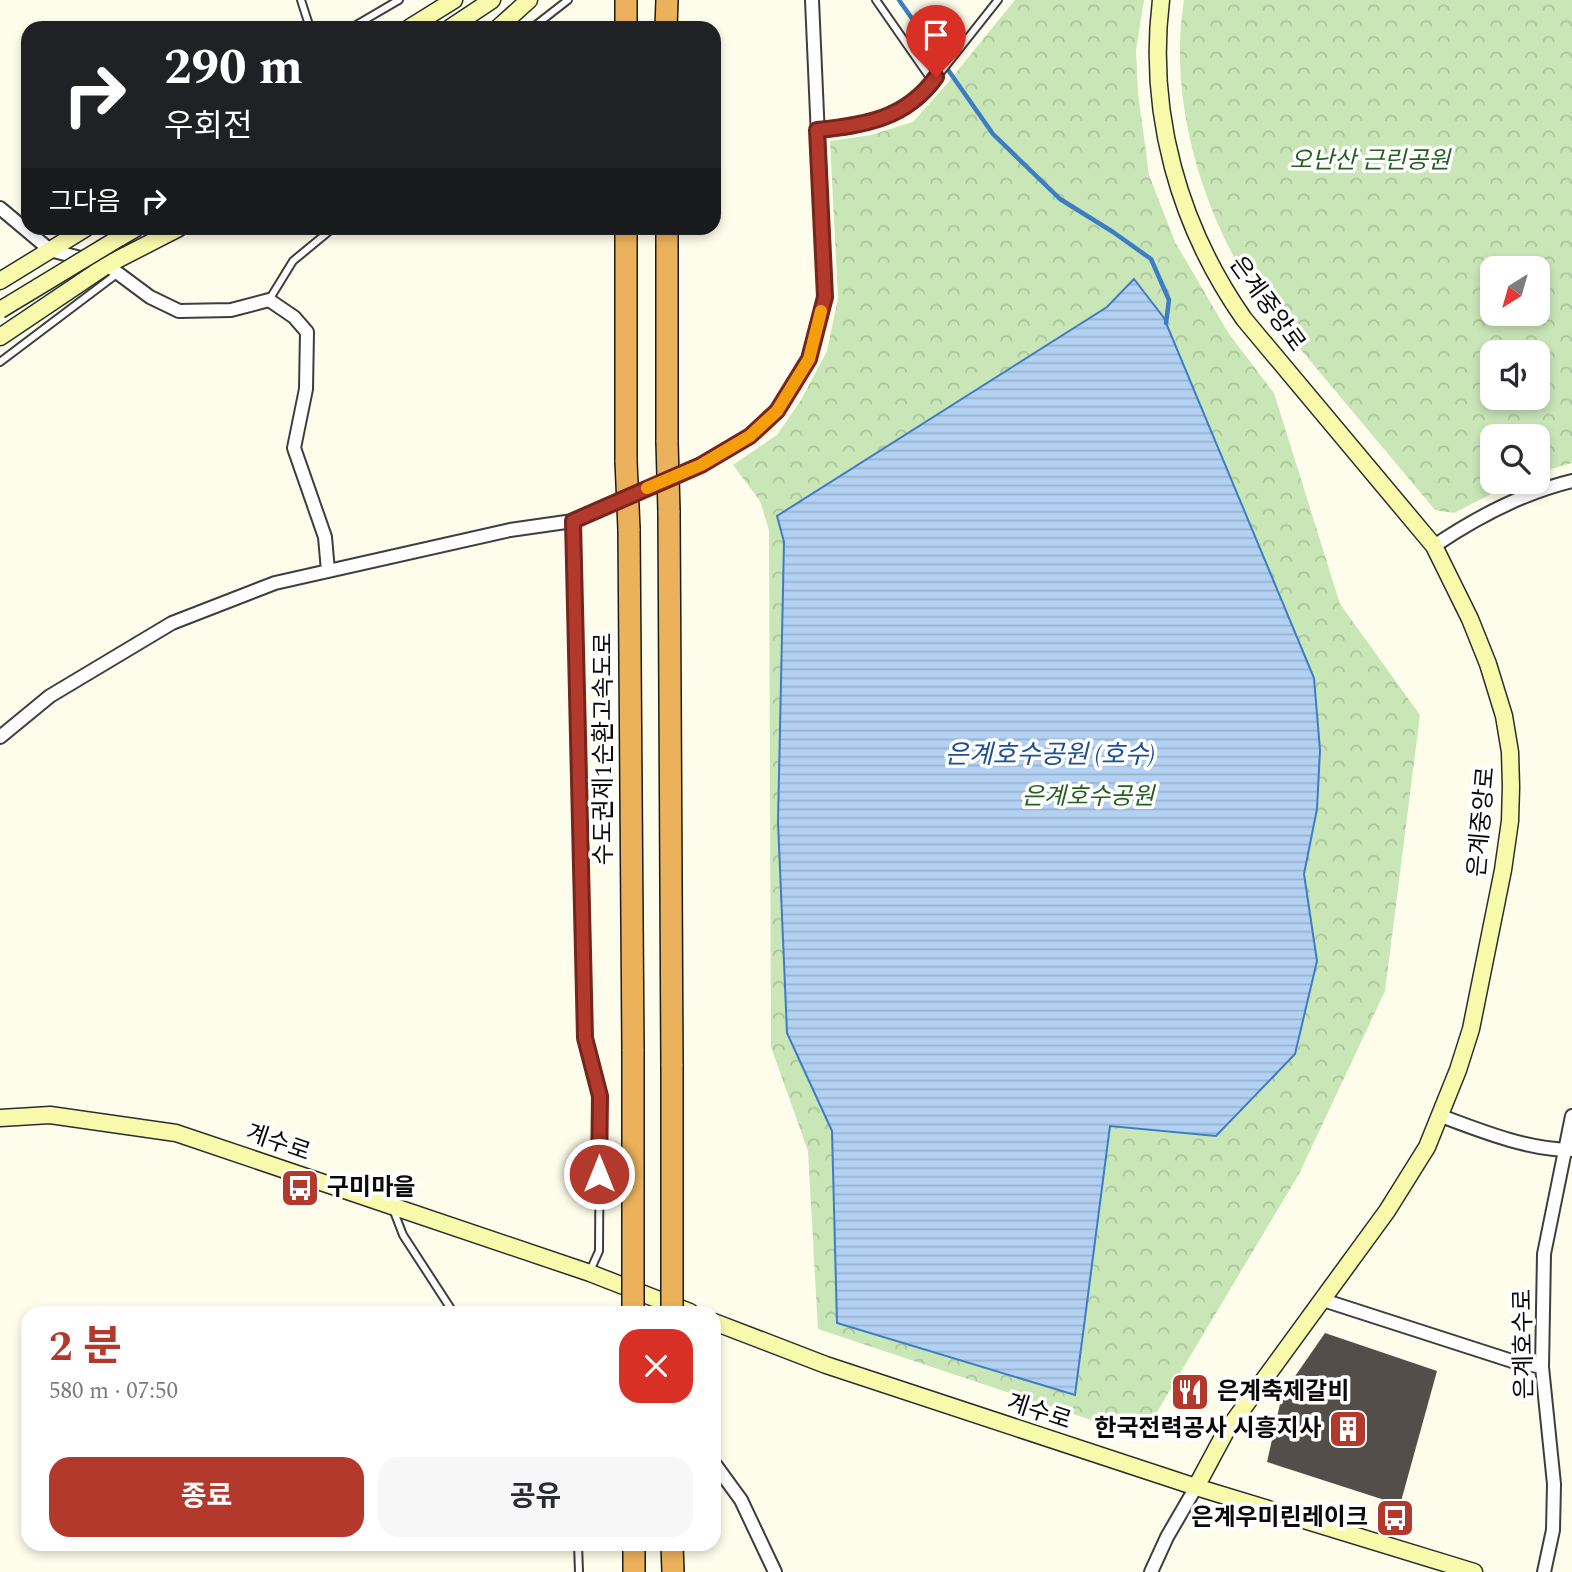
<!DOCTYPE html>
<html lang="ko">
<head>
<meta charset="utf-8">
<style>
  :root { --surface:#fff; --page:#f7f7f7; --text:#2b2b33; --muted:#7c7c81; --accent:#b3392c }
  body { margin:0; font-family:Spectral,"Noto Sans KR",serif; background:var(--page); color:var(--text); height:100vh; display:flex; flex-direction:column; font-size:26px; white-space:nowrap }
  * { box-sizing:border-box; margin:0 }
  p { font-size:23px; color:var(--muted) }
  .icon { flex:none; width:38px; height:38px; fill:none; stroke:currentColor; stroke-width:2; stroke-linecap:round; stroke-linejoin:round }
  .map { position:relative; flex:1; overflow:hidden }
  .side { position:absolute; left:21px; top:1306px; width:700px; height:245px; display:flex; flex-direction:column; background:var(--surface); border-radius:21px; box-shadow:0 4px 10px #0003 }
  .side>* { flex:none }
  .hud { position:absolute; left:21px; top:21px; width:700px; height:214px; border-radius:21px; box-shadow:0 4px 10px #0003; background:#202124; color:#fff; overflow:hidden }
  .needle { width:46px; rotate:217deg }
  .tools { position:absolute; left:1480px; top:256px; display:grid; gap:14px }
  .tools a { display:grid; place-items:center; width:70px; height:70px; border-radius:14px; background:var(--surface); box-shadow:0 4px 10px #0003; font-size:35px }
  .pin { position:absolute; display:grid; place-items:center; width:60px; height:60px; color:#fff; margin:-72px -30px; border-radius:50% 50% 50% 0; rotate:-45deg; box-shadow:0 0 7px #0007 }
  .pin .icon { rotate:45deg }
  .me { position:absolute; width:77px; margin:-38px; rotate:0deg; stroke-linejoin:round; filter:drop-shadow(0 0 5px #0008) }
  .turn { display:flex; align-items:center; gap:24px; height:147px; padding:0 28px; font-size:32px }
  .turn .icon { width:91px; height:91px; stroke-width:2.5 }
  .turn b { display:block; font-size:49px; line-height:60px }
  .then { display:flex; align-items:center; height:66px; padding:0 28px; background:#0003; gap:14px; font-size:26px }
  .round { display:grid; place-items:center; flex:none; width:74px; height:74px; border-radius:21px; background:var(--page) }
  .headline { display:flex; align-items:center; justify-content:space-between; height:119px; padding:0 28px }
  h1 { font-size:42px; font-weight:700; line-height:52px; color:var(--accent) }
  .button { display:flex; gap:14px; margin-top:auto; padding:14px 28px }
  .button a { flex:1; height:80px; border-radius:21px; background:var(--accent); color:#fff; font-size:28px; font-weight:700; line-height:80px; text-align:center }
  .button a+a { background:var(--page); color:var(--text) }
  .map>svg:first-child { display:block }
</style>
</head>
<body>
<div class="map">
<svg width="1572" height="1572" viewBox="0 0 1572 1572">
  <defs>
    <pattern id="park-crowns" width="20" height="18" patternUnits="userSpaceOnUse" patternTransform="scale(1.75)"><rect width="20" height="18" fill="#c9e6b7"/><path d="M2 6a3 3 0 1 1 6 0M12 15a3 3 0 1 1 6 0" fill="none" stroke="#abc49c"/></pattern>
    <pattern id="water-rules" width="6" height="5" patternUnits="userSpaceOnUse" patternTransform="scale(1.75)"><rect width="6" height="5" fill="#b3d1f2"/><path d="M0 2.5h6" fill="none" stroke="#99b2ce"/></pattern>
  </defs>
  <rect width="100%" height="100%" fill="#fefdeb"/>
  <path fill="url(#park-crowns)" fill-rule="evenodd" d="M1015 0H1144L1136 50 1138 93 1149 175 1175 242 1229 334 1274 393 1340 604 1420 715 1385 991 1299 1174 1142 1437 818 1329 808 1151 771 1047 769 530 760 501 733 465 777 435 801 400 827 351 838 298 830 141 871 135 913 122 945 86Z
    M1184 0H1572V463L1538 473V436H1493V481H1517L1454 513 1435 510C1394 461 1353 412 1312 363 1289 335 1262 307 1244 275 1197 195 1169 93 1184 0ZM1493 268H1538V313H1493ZM1493 352H1538V397H1493Z"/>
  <path fill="url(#water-rules)" stroke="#3e7cc5" stroke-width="2" d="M1134 279 1164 318 1314 678 1320 750 1317 809 1304 874 1317 961 1295 1054 1216 1136 1110 1126 1075 1395 837 1323 832 1131 787 1033 778 822 784 542 777 516 1107 307Z"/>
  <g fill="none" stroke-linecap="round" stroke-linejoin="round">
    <path stroke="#3e7cc5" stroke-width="4.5" d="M899 0 993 134 1060 199 1113 232 1151 259 1169 300 1166 323"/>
  </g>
  <path fill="#534e49" d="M1325 1333 1437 1371 1400 1505 1267 1462 1282 1395Z"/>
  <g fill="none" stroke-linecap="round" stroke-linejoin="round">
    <defs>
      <path id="lane" d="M301 0 310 28
        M876 0 933 82
        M351 28 399 0
        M532 28 568 0
        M817 130 864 125 906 108 933 82 998 0
        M269 300 293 261 333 228
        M0 362 118 273
        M573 521 585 1038 600 1096 599 1251 590 1271
        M393 1209 403 1235 453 1312
        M578 1544 579 1572"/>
      <path id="street" d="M0 208 50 250 107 265 150 297 179 311 231 310 269 300 294 317 307 332 306 389 294 448 325 537 328 571
        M1434 546C1477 517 1522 493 1572 481
        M0 737 50 696 172 623 275 583 510 530 573 521 701 465 750 436 777 411 809 359 825 297 812 0
        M1441 1116C1481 1131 1528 1150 1572 1150
        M1323 1300 1512 1361 1542 1367
        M714 1463 741 1500 775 1572
        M1151 1572 1167 1537 1196 1487
        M1544 1572 1553 1530 1554 1484 1542 1367 1544 1254 1572 1116"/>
      <path id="secondary" d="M1161 0C1147 113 1179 226 1244 319L1434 546 1470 619 1488 664 1504 716 1510 752 1511 787 1510 821 1503 870 1471 1029 1458 1070 1427 1147 1387 1211 1225 1433 1196 1487
        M409 28 454 0
        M450 28 492 0
        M498 28 529 0
        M119 238 136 228
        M0 281 86 228
        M0 337 107 265 179 228
        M0 1118 50 1115 176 1133 590 1273 690 1312
        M714 1322 826 1365 1196 1487 1474 1572"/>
      <path id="highway" d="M626 28V0
        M666 28 667 0
        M626 228V461
        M667 228V442
        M669 511 672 1066
        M629 529 633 1051
        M634 1544V1572
        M672 1544 673 1572"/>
    </defs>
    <use href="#lane" stroke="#3e3e3e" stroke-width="10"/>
    <use href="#street" stroke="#3e3e3e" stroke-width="16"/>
    <use href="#secondary" stroke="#2d2d2d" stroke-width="19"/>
    <use href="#highway" stroke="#1c1c1c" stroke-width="24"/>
    <use href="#lane" stroke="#fff" stroke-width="6"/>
    <use href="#street" stroke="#fff" stroke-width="12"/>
    <use href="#secondary" stroke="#f7faaa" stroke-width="16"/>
    <use href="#highway" stroke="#ecb25b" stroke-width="21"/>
    <defs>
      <path id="secondary-bridge" d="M0 310 119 238"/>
      <path id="highway-bridge" d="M667 442 669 511
        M626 461 629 529
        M633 1051V1312
        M672 1312V1066"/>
    </defs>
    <use href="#secondary-bridge" stroke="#2d2d2d" stroke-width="19" stroke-linecap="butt"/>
    <use href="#highway-bridge" stroke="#1c1c1c" stroke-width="24" stroke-linecap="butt"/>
    <use href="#secondary-bridge" stroke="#f7faaa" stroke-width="16"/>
    <use href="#highway-bridge" stroke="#ecb25b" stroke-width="21"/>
  </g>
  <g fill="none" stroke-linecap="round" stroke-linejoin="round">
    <defs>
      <path id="route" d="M599 1174 600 1096 585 1038 573 521 701 465 750 436 777 411 809 359 825 297 817 130C865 125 906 119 936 77"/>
    </defs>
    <use href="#route" stroke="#74251d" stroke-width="18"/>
    <use href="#route" stroke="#b3392c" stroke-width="12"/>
    <path stroke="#f59e0b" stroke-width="12" d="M647 488 701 465 750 436 777 411 809 359 821 311"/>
  </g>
  <defs>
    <symbol id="bus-square" viewBox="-11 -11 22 22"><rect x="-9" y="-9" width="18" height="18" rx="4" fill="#b3392c" stroke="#fff"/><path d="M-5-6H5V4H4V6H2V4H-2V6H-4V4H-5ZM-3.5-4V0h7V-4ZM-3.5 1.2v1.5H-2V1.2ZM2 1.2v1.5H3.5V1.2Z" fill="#fff"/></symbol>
    <symbol id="restaurant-square" viewBox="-11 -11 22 22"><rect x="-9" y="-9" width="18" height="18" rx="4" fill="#b3392c" stroke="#fff"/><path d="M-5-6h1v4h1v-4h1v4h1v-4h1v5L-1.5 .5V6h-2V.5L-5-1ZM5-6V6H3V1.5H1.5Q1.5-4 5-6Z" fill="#fff"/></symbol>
    <symbol id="building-square" viewBox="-11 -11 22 22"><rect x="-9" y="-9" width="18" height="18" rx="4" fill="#b3392c" stroke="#fff"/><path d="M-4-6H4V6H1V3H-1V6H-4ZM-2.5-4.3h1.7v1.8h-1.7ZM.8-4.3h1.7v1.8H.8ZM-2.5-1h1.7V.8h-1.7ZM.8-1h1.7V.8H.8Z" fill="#fff"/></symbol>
  </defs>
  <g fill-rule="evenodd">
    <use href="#bus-square" x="278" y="1166" width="44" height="44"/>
    <use href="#restaurant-square" x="1168" y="1370" width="44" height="44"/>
    <use href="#building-square" x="1326" y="1407" width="44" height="44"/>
    <use href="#bus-square" x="1373" y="1496" width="44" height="44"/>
  </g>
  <g text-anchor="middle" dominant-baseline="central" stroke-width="7" stroke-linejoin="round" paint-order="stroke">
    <g font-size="24" font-style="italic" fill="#245f20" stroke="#fff">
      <text x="1370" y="161">오난산 근린공원</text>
      <text x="1088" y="797">은계호수공원</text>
    </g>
    <g font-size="24" fill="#0b0b0b" stroke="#fff">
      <text transform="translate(1267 304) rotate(54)">은계중앙로</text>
      <text transform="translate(604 749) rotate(-90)">수도권제1순환고속도로</text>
      <text transform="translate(1482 822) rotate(-85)">은계중앙로</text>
      <text transform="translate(278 1143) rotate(19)">계수로</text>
      <text transform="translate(1524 1344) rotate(-91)">은계호수로</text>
      <text transform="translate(1039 1412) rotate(18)">계수로</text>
    </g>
    <g font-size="24" font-weight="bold" fill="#0b0b0b" stroke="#fff" text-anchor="start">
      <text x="327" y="1188">구미마을</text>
      <text x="1217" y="1392">은계축제갈비</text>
      <text x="1321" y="1429" text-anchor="end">한국전력공사 시흥지사</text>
      <text x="1368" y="1518" text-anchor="end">은계우미린레이크</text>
    </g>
    <g font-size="26" font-style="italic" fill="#1d4f95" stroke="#fff">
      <text x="1050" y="755">은계호수공원 (호수)</text>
    </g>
  </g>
</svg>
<div class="tools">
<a><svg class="needle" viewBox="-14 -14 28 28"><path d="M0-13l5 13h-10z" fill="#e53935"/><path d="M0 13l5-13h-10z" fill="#7c7c81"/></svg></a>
<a><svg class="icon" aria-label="sound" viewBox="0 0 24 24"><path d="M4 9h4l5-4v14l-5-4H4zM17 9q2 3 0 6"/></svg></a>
<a><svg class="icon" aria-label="search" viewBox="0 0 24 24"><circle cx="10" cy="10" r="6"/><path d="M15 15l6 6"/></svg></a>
</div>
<div class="pin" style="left:936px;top:77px;background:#d93025"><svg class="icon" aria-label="arrive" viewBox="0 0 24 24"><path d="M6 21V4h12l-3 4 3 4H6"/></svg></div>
<svg class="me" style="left:599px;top:1174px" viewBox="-20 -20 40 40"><circle r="17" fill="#b3392c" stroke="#fff" stroke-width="3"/><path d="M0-11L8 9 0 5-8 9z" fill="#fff"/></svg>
<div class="hud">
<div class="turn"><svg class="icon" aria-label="right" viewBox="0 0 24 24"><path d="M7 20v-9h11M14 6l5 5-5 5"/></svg><div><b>290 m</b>우회전</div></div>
<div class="then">그다음<svg class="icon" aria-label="right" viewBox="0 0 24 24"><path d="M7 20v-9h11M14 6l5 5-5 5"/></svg></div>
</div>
<section class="side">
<div class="headline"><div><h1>2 분</h1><p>580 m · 07:50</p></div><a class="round" style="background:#d93025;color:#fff"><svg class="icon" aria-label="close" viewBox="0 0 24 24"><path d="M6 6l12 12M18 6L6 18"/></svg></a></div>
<div class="button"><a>종료</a><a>공유</a></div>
</section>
</div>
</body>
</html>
